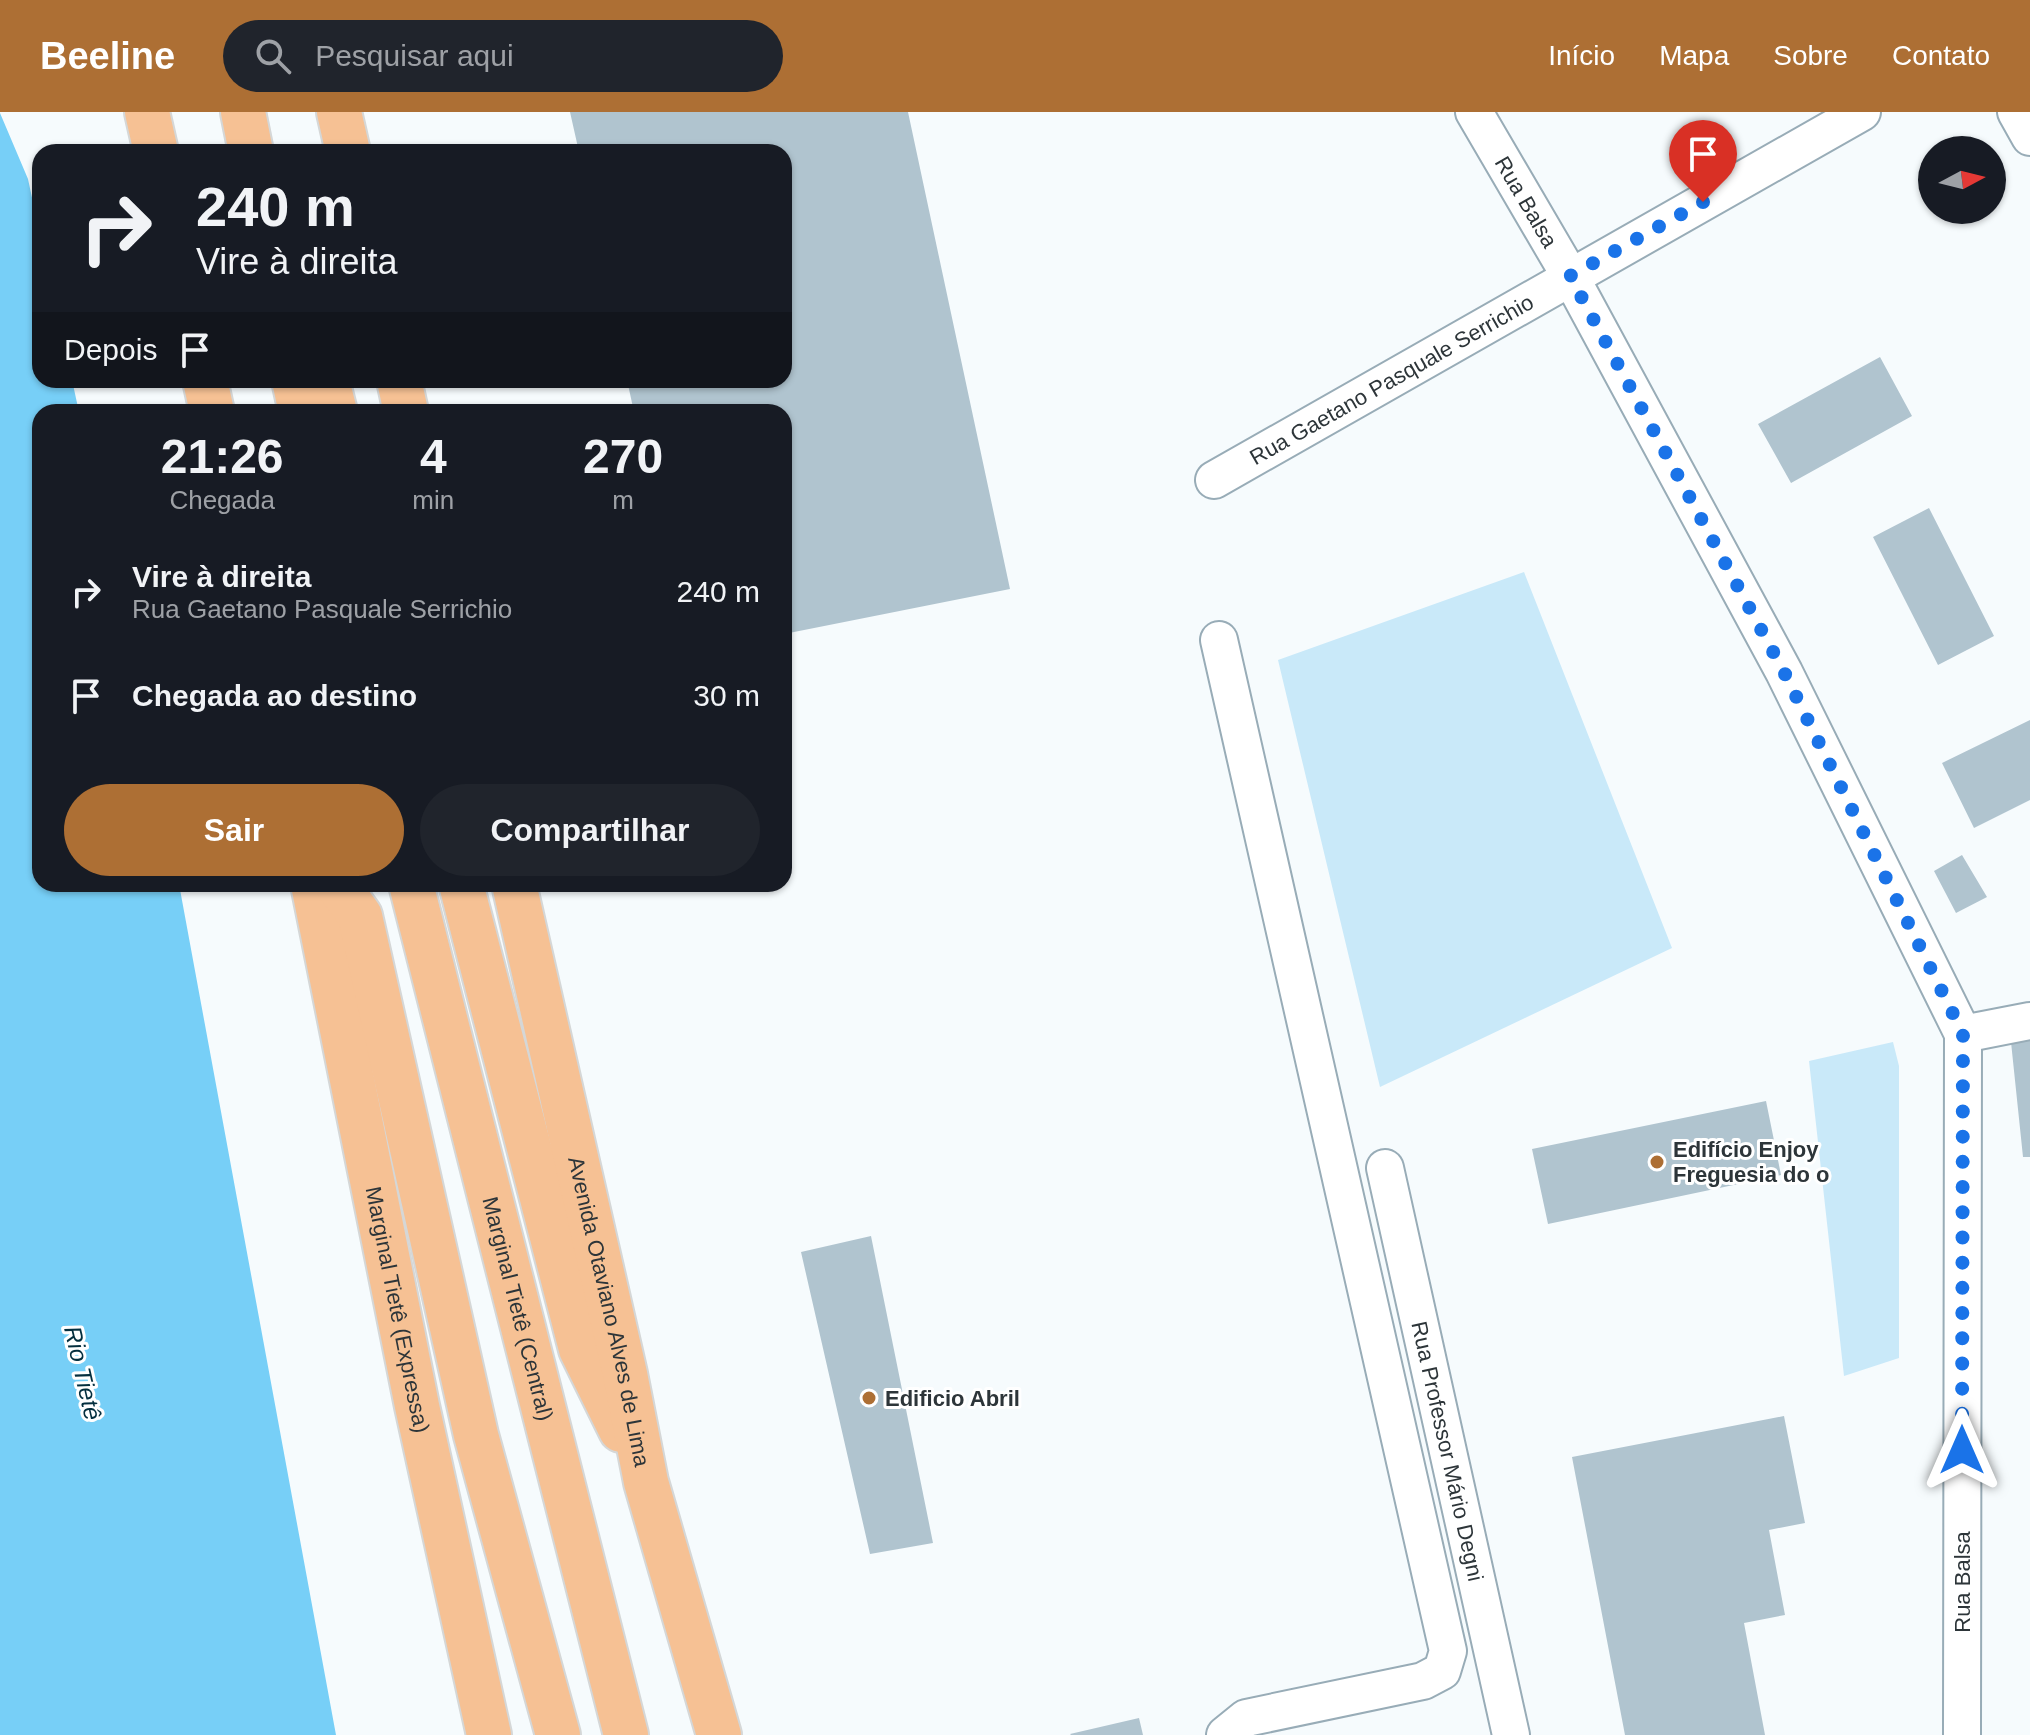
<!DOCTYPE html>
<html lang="pt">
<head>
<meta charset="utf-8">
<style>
  :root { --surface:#171b24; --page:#20242c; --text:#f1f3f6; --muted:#9ea1a6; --accent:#ad6f34 }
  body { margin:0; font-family:Helvetica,sans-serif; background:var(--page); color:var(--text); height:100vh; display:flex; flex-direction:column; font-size:30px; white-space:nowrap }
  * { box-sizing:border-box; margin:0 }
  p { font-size:26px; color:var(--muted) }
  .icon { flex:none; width:44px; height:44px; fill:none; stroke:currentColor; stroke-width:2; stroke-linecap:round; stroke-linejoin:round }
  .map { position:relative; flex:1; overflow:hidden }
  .sheet { position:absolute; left:32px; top:292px; width:760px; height:488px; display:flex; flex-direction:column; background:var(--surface); border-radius:24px; box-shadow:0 2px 6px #0004 }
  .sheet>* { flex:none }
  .banner { position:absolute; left:32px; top:32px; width:760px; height:244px; border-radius:24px; box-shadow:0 2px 6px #0004; background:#171b24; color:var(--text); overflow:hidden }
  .needle { width:52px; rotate:83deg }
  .buttons { position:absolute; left:1918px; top:24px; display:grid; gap:16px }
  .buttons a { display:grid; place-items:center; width:88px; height:88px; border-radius:50%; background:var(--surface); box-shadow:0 2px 6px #0004; font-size:40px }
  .pin { position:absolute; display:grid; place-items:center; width:68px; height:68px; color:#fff; margin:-82px -34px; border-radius:50% 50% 50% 0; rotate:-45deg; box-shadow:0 0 8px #0007 }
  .pin .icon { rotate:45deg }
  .me { position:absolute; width:88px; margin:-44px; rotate:0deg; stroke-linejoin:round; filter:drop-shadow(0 0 6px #0008) }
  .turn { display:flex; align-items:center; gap:28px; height:168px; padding:0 32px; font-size:36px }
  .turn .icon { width:104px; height:104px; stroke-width:2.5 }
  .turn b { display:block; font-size:56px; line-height:68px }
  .then { display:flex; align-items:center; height:76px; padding:0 32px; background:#0003; gap:16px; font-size:30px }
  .eta { display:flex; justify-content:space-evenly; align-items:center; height:136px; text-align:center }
  .eta b { font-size:48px; font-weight:600; line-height:56px }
  .button { display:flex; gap:16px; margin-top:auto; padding:16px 32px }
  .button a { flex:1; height:92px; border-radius:48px; background:var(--accent); color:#fff; font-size:32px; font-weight:600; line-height:92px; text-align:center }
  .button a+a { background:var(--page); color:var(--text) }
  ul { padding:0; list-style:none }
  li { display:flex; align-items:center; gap:24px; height:104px; padding:0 32px }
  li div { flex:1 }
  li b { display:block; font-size:30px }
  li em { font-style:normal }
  header { display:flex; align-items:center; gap:48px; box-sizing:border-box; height:112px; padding:0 40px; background:var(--accent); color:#fff }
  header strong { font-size:38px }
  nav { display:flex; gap:44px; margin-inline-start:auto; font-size:28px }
  .search { width:560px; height:72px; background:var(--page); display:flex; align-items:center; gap:20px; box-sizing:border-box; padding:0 28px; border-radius:44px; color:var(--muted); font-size:30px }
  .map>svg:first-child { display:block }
</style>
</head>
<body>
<header>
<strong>Beeline</strong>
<div class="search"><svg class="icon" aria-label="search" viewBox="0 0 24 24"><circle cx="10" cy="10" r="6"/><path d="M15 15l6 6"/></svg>Pesquisar aqui</div>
<nav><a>Início</a><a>Mapa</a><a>Sobre</a><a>Contato</a></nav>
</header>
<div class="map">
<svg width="2030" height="1623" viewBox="0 0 2030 1623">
  <rect width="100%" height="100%" fill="#f6fbfd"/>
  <path fill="#c9e9f9" d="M1524 460 1672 836 1380 975 1278 548Z
    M1893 930 1899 954V1246L1844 1264 1809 949Z"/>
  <path fill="#77cff7" d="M0 1 28 67 40 123V268H72L79 300H40V772H179L336 1623H0Z"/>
  <path fill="#b0c4cf" d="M570 0H908L1010 477 784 522V300H634L627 268H784V40H579Z
    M1880 245 1912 304 1791 371 1758 312Z
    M1929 396 1994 524 1938 553 1873 425Z
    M2030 608V688L1974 716 1942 651Z
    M1962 743 1987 785 1956 801 1934 759Z
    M2030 928V1045H2023L2011 930Z
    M1766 989 1781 1063 1548 1112 1532 1037Z
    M871 1124 933 1431 870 1442 801 1140Z
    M1784 1304 1805 1411 1769 1418 1785 1503 1744 1511 1765 1623H1625L1572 1345Z
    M1139 1606 1143 1623H1071L1070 1622Z"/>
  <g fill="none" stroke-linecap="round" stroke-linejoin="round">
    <defs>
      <g id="minor">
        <path id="s1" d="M1474 0 1570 164 1784 560 1963 922 1962 1623"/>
        <path d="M2016 0 2030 25"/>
        <path id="s2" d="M1214 368 1862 0"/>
        <path d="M1219 528 1448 1539 1442 1559 1423 1569 1246 1606 1225 1623"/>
        <path d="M1963 922 2030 909"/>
        <path id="s3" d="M1385 1056 1511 1623"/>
      </g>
      <g id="highway">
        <path d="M147 0 156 40"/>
        <path d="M243 0 251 40"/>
        <path d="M339 0 348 40"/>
        <path d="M205 268 212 300"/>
        <path d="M294 268 301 300"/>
        <path d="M327 268 335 300"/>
        <path d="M399 268 406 300"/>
        <path id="s4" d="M313 772 417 1294 489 1623"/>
        <path d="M337 772 360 804 476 1323 558 1623"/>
        <path id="s5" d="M411 772 626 1623"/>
        <path d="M461 772 581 1237 621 1318"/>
        <path id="s6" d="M514 772 625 1262 646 1370 719 1623"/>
      </g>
    </defs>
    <use href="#minor" stroke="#98acb7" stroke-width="40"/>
    <use href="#highway" stroke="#d5d7d7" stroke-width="48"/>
    <use href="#minor" stroke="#fff" stroke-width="36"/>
    <use href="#highway" stroke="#f6c194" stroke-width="44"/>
  </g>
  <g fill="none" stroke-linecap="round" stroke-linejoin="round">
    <path stroke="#1a73e8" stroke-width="14" stroke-dasharray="0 25.2" d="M1703 90 1570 164 1784 560 1963 922 1962 1338"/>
  </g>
  <g fill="#ad6f34" stroke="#fff" stroke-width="3">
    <circle cx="1657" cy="1050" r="8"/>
    <circle cx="869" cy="1286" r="8"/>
  </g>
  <g text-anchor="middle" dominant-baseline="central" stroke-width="6" stroke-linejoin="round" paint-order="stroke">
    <g font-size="22" fill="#2d3539" stroke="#fff">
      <text stroke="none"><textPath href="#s1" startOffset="104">Rua Balsa</textPath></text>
      <text stroke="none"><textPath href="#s2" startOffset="204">Rua Gaetano Pasquale Serrichio</textPath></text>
      <text stroke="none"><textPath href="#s4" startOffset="434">Marginal Tietê (Expressa)</textPath></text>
      <text stroke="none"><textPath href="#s5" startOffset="438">Marginal Tietê (Central)</textPath></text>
      <text stroke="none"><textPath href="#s6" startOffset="438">Avenida Otaviano Alves de Lima</textPath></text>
      <text stroke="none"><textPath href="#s3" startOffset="290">Rua Professor Mário Degni</textPath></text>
      <text transform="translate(1962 1470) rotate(-90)">Rua Balsa</text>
    </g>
    <g font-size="22" font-weight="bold" fill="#2d3539" stroke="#fff" text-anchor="start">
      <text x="1673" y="1037">Edifício Enjoy<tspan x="1673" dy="25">Freguesia do o</tspan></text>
      <text x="885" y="1286">Edificio Abril</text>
    </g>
    <g font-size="24" font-style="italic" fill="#032e3e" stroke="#fff">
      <text transform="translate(83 1261) rotate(77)">Rio Tietê</text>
    </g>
  </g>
</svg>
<div class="buttons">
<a><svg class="needle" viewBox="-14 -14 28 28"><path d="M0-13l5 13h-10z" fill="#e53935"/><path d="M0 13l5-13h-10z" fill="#9ea1a6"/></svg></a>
</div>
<div class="pin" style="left:1703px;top:90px;background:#d93025"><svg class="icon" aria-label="arrive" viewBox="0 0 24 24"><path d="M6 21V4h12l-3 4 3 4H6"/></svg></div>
<svg class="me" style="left:1962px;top:1338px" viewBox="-20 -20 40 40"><path d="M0-17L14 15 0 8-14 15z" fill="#1a73e8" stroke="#fff" stroke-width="4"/></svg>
<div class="banner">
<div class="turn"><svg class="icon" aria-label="right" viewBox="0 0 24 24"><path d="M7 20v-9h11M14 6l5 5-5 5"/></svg><div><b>240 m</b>Vire à direita</div></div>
<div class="then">Depois<svg class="icon" aria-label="arrive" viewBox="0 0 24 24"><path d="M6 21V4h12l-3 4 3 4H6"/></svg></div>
</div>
<section class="sheet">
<div class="eta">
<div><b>21:26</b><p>Chegada</p></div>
<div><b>4</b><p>min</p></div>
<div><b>270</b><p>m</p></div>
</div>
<ul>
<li><svg class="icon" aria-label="right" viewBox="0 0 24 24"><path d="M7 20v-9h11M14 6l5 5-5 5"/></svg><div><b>Vire à direita</b><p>Rua Gaetano Pasquale Serrichio</p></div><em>240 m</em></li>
<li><svg class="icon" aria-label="arrive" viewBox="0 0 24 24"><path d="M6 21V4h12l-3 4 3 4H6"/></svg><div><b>Chegada ao destino</b></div><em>30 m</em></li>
</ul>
<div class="button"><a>Sair</a><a>Compartilhar</a></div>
</section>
</div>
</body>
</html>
